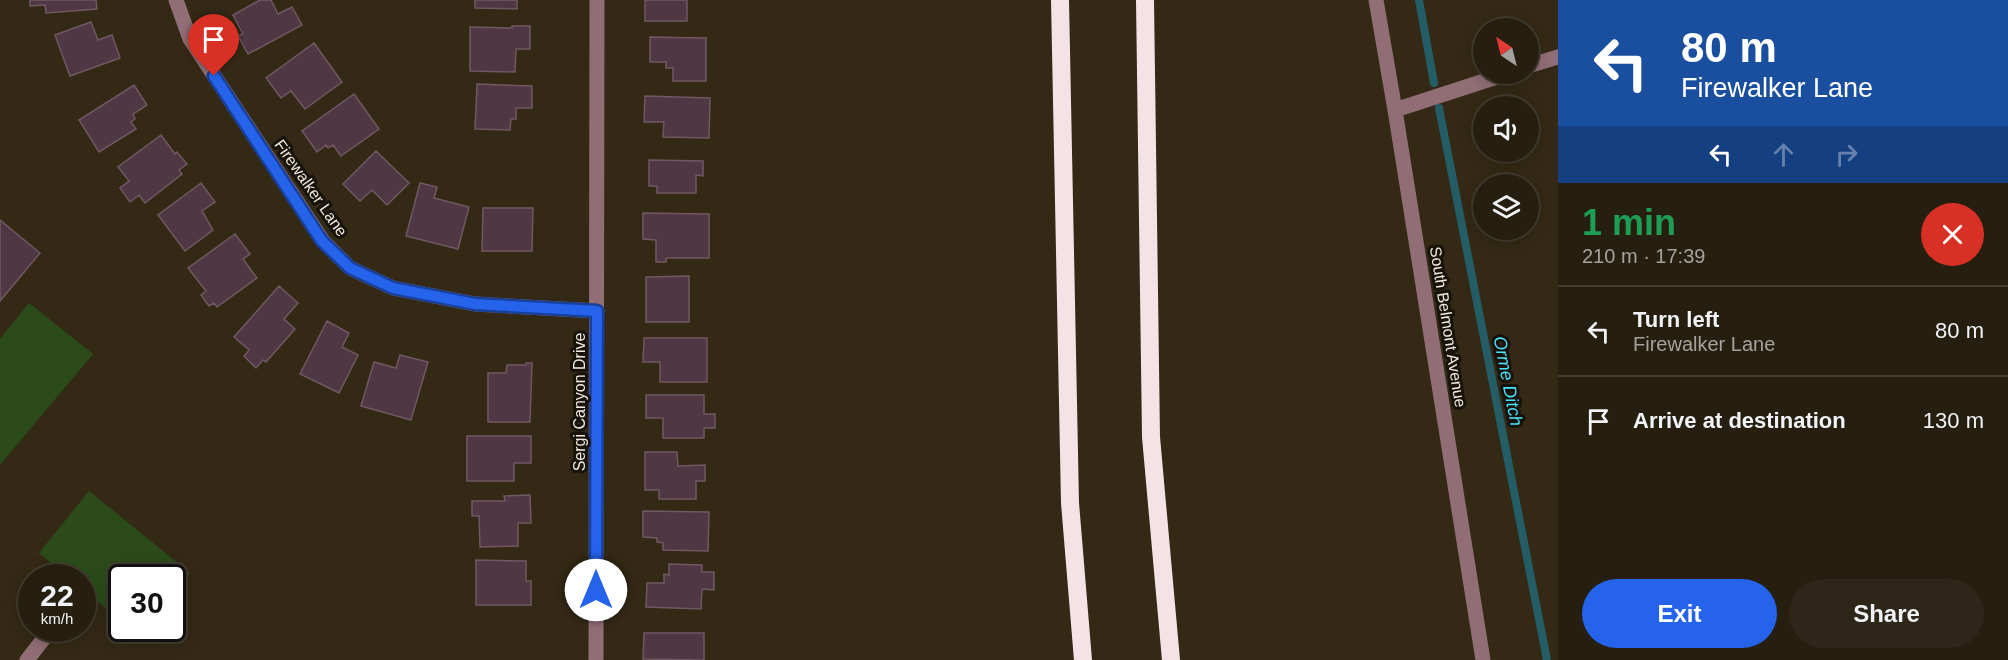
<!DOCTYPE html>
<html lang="en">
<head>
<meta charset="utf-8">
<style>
  :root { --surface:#261f10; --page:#2e2719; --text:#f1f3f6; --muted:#a4a29f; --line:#423d30; --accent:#2563eb }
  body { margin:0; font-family:Helvetica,sans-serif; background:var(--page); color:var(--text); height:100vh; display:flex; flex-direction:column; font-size:22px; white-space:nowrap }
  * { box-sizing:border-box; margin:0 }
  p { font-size:20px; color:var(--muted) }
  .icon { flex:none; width:33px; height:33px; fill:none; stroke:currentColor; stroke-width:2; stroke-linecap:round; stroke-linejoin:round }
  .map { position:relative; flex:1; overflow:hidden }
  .sheet { display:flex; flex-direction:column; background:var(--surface); width:450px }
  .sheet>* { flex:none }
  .hud { background:#1a4fa0; color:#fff; overflow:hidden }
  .needle { width:39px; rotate:325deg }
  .controls { position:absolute; left:1473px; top:18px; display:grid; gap:12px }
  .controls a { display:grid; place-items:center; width:66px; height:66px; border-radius:50%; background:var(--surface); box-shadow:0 3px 15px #0003,0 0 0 2px var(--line); font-size:30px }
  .speed { position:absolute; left:18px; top:564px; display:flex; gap:12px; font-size:30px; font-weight:700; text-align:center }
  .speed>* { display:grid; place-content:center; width:78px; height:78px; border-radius:50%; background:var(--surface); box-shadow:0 3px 15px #0003,0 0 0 2px var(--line); line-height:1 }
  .speed small { font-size:15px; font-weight:400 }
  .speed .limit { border:3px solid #111; border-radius:9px; background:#fff; color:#111 }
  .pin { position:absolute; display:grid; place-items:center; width:51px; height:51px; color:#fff; margin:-62px -26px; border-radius:50% 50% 50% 0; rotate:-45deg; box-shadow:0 0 6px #0007 }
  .pin .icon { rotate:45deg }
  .me { position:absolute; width:66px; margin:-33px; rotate:0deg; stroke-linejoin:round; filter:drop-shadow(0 0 4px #0008) }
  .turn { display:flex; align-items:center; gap:21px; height:126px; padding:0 24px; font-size:27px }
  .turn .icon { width:78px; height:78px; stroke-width:2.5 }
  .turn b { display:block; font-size:42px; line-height:51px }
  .lanes { display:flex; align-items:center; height:57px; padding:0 24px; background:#0003; justify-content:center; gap:30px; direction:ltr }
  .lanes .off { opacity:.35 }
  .round { display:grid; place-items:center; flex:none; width:63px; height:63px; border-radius:32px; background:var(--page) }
  .head { display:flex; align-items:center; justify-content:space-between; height:102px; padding:0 24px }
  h1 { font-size:36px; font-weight:800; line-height:45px; color:#1e9e55 }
  .button { display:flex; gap:12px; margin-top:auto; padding:12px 24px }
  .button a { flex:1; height:69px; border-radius:36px; background:var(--accent); color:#fff; font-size:24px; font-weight:800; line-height:69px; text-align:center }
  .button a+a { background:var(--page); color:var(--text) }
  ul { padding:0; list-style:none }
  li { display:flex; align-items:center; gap:18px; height:90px; padding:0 24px; border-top:2px solid var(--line) }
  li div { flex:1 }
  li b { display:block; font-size:22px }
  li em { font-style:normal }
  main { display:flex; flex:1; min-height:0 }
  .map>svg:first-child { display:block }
</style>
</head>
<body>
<main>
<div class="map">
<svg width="1558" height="660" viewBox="0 0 1558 660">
  <rect width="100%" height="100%" fill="#332915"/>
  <path fill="#2b4c1a" d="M29 303 93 354 0 465V339Z
    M89 491 190 573 173 595 172 578H122L121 621 83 589 82 578 69 577 39 553Z"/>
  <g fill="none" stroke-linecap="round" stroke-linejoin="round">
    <path stroke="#255d67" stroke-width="8" d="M1419 0 1434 83
      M1439 108 1547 660"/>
  </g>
  <path fill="#4f3843" stroke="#705863" stroke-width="1.5" d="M30 0H96L97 9 46 13 45 5 30 6Z
    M260 0H271L278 14 292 7 302 25 248 54 238 36 243 34 233 15Z
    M475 0H517V9L475 8Z
    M645 0H687V21H645Z
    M91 22 98 40 112 35 120 58 70 76 55 35Z
    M512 26H530V49H516L515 72 470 71V27L512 28Z
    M650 37 706 38V81H673V68H666V62H650Z
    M314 43 342 82 305 109 291 91 281 98 266 78Z
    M477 84 532 86V108H516V119H511L510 130 475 129Z
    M134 85 147 105 133 114 135 119 131 122 136 129 99 152 79 120Z
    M354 94 379 129 341 156 333 145 328 148 326 145 317 152 302 131Z
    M645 96 710 98 709 138 663 137 664 122H644Z
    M161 135 175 154 177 152 187 164 179 170 182 174 145 203 139 195 130 202 120 188 129 181 118 167Z
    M376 151 409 183 387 205 372 190 360 201 343 184Z
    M649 160 703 161V176L696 175V193H657V186H649Z
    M201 183 215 202 202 211 213 230 185 251 158 215Z
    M420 183 437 187 434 198 469 207 458 249 406 236Z
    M483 208H533L532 251H482Z
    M643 213 709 214V258H666V262H656V240L643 239Z
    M0 220 40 253 0 301Z
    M235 234 250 254 243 259 257 278 217 307 214 303 209 306 201 295 206 291 188 268Z
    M689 276V322H646V277Z
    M279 286 298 303 284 319 295 329 266 362 263 360 256 368 244 356 249 350 234 337Z
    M327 321 349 333 342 347 358 355 339 393 300 374Z
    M644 338H707V382H660V362H643Z
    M400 355 428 362 411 420 361 406 374 362 396 368Z
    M526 363H532L530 422H488V373H506L507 365H526Z
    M646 395H704V414H715V428H704V438H663V418H646Z
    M467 436H531V463H514V481H467Z
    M645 452H677L678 466 705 465V481H696V499H659V490H645Z
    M530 495 531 523H518V546L480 547 479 516H472V501H505L504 496Z
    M643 511 709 512 708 551 663 550V543L657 542V538L643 537Z
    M476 560 526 561V581H531V605H476Z
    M669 564 702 565V572H714V590L702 589 701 609 646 607 647 583H664V574L669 575Z
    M644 633H704V660L643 659Z"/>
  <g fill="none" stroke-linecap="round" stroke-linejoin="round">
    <path stroke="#916e76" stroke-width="15" d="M176 0 190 39 323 241 350 268 393 288 475 304 597 311
      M1376 0 1395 110 1483 660
      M1528 66 1558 57
      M1395 110 1506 74
      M27 660 52 628
      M596 660 597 0"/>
    <path stroke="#f4e2e6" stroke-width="18" d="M1060 0 1070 503 1083 660
      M1145 0 1151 437 1171 660"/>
  </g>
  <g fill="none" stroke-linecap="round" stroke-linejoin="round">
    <defs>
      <path id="route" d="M214 76 322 241 350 268 393 288 475 304 597 311 596 590"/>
    </defs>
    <use href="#route" stroke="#184099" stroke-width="15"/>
    <use href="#route" stroke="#2563eb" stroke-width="10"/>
  </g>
  <g text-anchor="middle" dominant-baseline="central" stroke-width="6" stroke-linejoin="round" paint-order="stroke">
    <g font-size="16" fill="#f0eadd" stroke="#17130a">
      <text transform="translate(311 188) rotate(55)">Firewalker Lane</text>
      <text transform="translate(1448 327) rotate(81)">South Belmont Avenue</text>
      <text transform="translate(579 402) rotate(-90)">Sergi Canyon Drive</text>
    </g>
    <g font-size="18" font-style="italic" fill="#48e3fe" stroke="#17130a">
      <text transform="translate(1508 381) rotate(79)">Orme Ditch</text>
    </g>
  </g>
</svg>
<div class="controls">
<a><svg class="needle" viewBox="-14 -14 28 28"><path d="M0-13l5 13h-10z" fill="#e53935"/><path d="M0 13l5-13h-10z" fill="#a4a29f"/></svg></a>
<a><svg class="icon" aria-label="sound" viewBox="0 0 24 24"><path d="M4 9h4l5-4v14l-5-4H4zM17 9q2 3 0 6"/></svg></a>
<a><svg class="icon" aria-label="layers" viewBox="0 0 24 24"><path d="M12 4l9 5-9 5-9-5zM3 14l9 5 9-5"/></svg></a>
</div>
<div class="speed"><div>22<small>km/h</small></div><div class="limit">30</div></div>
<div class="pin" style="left:214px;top:76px;background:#d93025"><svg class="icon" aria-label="arrive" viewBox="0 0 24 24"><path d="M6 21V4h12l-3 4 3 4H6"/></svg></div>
<svg class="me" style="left:596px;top:590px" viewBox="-20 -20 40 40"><circle r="19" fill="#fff"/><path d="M0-13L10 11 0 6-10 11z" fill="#2563eb"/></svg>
</div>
<section class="sheet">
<div class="hud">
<div class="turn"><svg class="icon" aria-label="left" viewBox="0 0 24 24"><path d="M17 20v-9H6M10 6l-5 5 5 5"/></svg><div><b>80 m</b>Firewalker Lane</div></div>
<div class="lanes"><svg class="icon" aria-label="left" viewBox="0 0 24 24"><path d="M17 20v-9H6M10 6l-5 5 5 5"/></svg><svg class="icon off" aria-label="ahead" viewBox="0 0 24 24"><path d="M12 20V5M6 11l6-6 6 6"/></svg><svg class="icon off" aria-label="right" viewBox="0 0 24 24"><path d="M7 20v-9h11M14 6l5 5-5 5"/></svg></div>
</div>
<div class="head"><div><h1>1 min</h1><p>210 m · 17:39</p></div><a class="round" style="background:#d93025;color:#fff"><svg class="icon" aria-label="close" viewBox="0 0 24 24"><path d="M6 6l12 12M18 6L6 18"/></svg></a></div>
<ul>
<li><svg class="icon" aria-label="left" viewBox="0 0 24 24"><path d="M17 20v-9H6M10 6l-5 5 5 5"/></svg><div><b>Turn left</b><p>Firewalker Lane</p></div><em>80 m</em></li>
<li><svg class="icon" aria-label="arrive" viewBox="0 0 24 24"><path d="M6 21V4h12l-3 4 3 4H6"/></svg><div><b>Arrive at destination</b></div><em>130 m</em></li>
</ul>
<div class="button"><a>Exit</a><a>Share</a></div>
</section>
</main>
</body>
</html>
